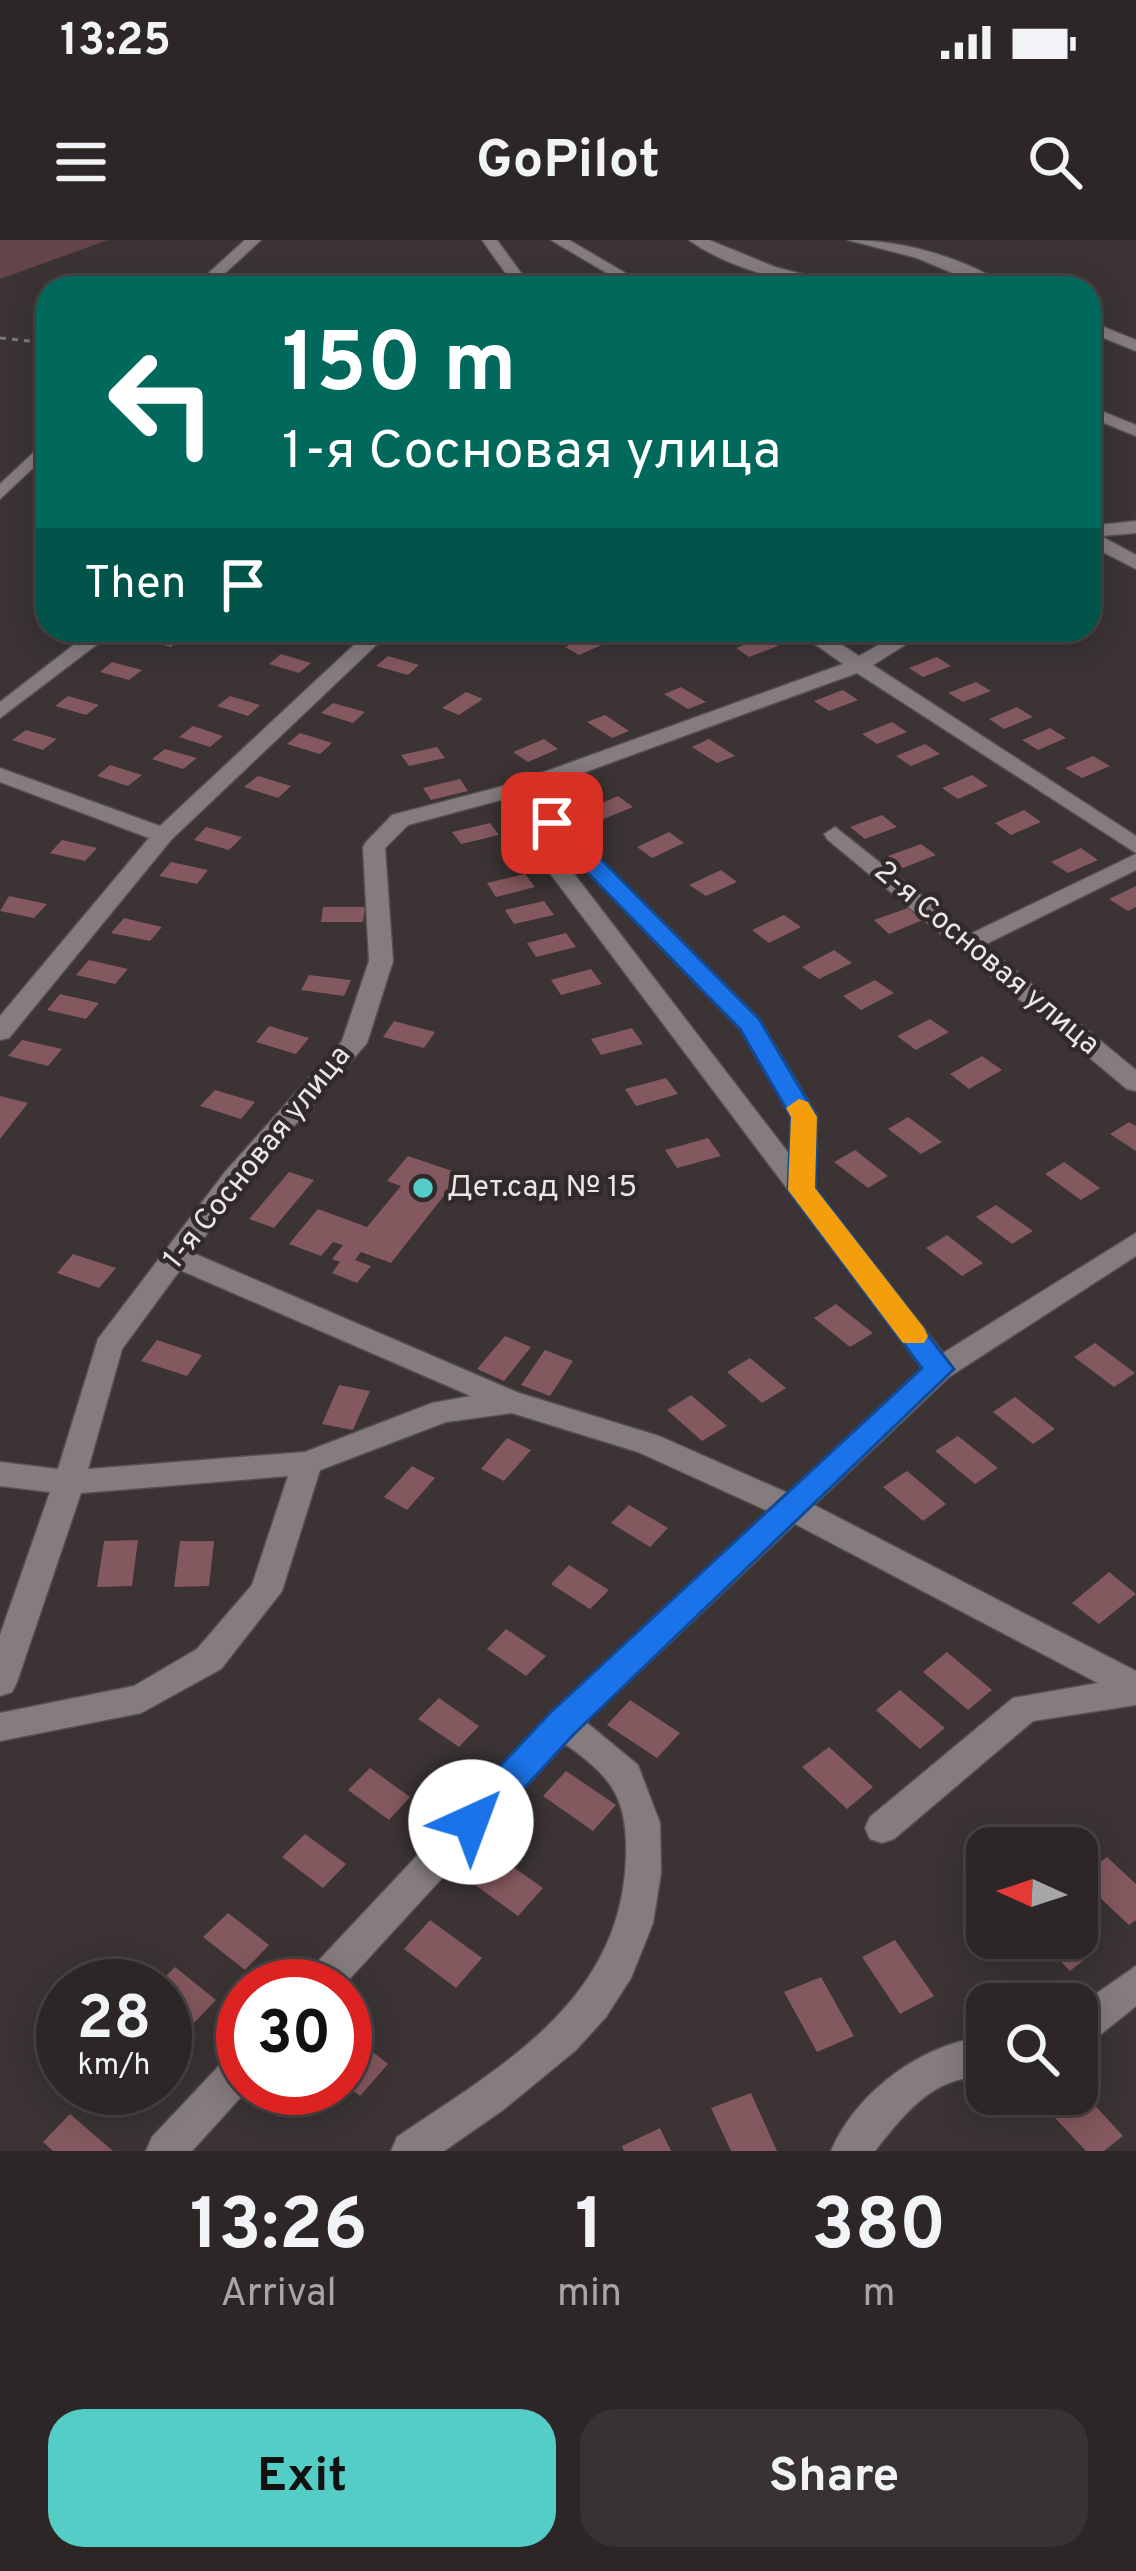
<!DOCTYPE html>
<html lang="en">
<head>
<meta charset="utf-8">
<style>
  :root { --surface:#2c2627; --page:#383233; --text:#f1f3f6; --muted:#a6a5a7; --line:#484344; --accent:#54cdc7 }
  body { margin:0; font-family:Overpass,sans-serif; background:var(--page); color:var(--text); height:100vh; display:flex; flex-direction:column; font-size:45px; white-space:nowrap }
  * { box-sizing:border-box; margin:0 }
  p { font-size:39px; color:var(--muted) }
  .icon { flex:none; width:66px; height:66px; fill:none; stroke:currentColor; stroke-width:2; stroke-linecap:round; stroke-linejoin:round }
  .map { position:relative; height:1911px; overflow:hidden }
  .side { display:flex; flex-direction:column; background:var(--surface); flex:1 }
  .side>* { flex:none }
  .hud { position:absolute; left:36px; top:36px; width:1065px; height:366px; border-radius:36px; box-shadow:0 6px 30px #0003,0 0 0 3px var(--line); background:#00695c; color:#fff; overflow:hidden }
  .needle { width:78px; rotate:273deg }
  .controls { position:absolute; left:966px; top:1587px; display:grid; gap:24px }
  .controls a { display:grid; place-items:center; width:132px; height:132px; border-radius:24px; background:var(--surface); box-shadow:0 6px 30px #0003,0 0 0 3px var(--line); font-size:60px }
  .speed { position:absolute; left:36px; top:1719px; display:flex; gap:24px; font-size:60px; font-weight:700; text-align:center }
  .speed>* { display:grid; place-content:center; width:156px; height:156px; border-radius:50%; background:var(--surface); box-shadow:0 6px 30px #0003,0 0 0 3px var(--line); line-height:1 }
  .speed small { font-size:30px; font-weight:400 }
  .speed .limit { border:18px solid #d22; background:#fff; color:#111 }
  .pin { position:absolute; display:grid; place-items:center; width:102px; height:102px; color:#fff; margin:-51px; border-radius:24px; box-shadow:0 6px 18px #0006 }
  .me { position:absolute; width:132px; margin:-66px; rotate:43deg; stroke-linejoin:round; filter:drop-shadow(0 0 9px #0008) }
  .turn { display:flex; align-items:center; gap:42px; height:252px; padding:0 48px; font-size:54px }
  .turn .icon { width:156px; height:156px; stroke-width:2.5 }
  .turn b { display:block; font-size:84px; line-height:102px }
  .then { display:flex; align-items:center; height:114px; padding:0 48px; background:#0003; gap:24px; font-size:45px }
  .eta { display:flex; justify-content:space-evenly; align-items:center; height:204px; text-align:center }
  .eta b { font-size:72px; font-weight:700; line-height:84px }
  .button { display:flex; gap:24px; margin-top:auto; padding:24px 48px }
  .button a { flex:1; height:138px; border-radius:36px; background:var(--accent); color:#111; font-size:48px; font-weight:700; line-height:138px; text-align:center }
  .button a+a { background:var(--page); color:var(--text) }
  .status { display:flex; justify-content:space-between; align-items:center; height:84px; padding:0 60px; background:var(--surface); direction:ltr }
  .status svg { height:33px; fill:currentColor }
  header { display:flex; justify-content:space-between; align-items:center; height:156px; padding:0 48px; background:var(--surface); font-size:54px; font-weight:700 }
  .map>svg:first-child { display:block }
</style>
</head>
<body>
<div class="status"><b>13:25</b><svg viewBox="0 0 49 12"><path d="M0 12V9h3v3zM5 12V6h3v6zM10 12V3h3v9zM15 12V0h3v12zM26 1h20v11H26zM47 4h2v5h-2z"/></svg></div>
<header><svg class="icon" aria-label="menu" viewBox="0 0 24 24"><path d="M4 6h16M4 12h16M4 18h16"/></svg>GoPilot<svg class="icon" aria-label="search" viewBox="0 0 24 24"><circle cx="10" cy="10" r="6"/><path d="M15 15l6 6"/></svg></header>
<div class="map">
<svg width="1136" height="1911" viewBox="0 0 1136 1911">
  <rect width="100%" height="100%" fill="#3b3334"/>
  <path fill="#654449" d="M0 0H108L0 39Z"/>
  <path fill="#83585e" d="M152 390H157L183 397 171 407 141 399Z
    M311 390H324L344 396 333 405 303 397Z
    M591 395 606 403 579 415 565 407Z
    M764 397 778 406 749 417 736 408Z
    M281 414 311 423 299 433 269 424Z
    M388 416 419 425 408 435 376 426Z
    M937 417 951 426 923 437 909 428Z
    M112 422 142 430 129 440 100 432Z
    M976 442 991 451 963 462 948 453Z
    M681 447 706 462 688 469 664 454Z
    M843 450 858 460 829 471 814 461Z
    M466 452 483 459 459 475 442 468Z
    M68 456 99 465 86 475 55 466Z
    M230 456 260 465 248 476 217 466Z
    M333 463 365 472 353 483 321 473Z
    M1017 467 1033 477 1004 489 989 479Z
    M605 475 629 491 612 498 587 482Z
    M892 482 907 492 877 504 862 494Z
    M193 486 223 496 210 507 179 497Z
    M1050 488 1066 498 1038 510 1022 500Z
    M26 490 57 499 43 510 12 500Z
    M300 493 332 503 320 514 287 504Z
    M544 499 558 509 528 522 513 512Z
    M709 499 735 516 717 523 692 507Z
    M925 504 940 514 911 526 896 516Z
    M437 507 445 518 409 526 401 515Z
    M165 509 197 518 183 529 152 519Z
    M1093 516 1110 526 1082 538 1065 528Z
    M110 525 142 535 128 546 97 536Z
    M972 535 988 546 958 559 942 548Z
    M258 536 291 546 278 558 244 547Z
    M460 539 468 551 431 560 423 548Z
    M618 556 633 567 601 580 586 570Z
    M1024 570 1041 582 1011 595 995 583Z
    M882 575 897 587 865 599 850 587Z
    M490 583 499 595 461 604 452 592Z
    M206 587 242 597 229 610 194 600Z
    M669 592 684 603 652 618 637 607Z
    M62 600 97 608 85 621 50 613Z
    M921 604 936 615 903 628 888 616Z
    M1081 608 1098 620 1068 633 1051 622Z
    M171 622 208 630 197 644 159 636Z
    M721 630 737 642 706 656 689 645Z
    M525 634 535 647 496 657 487 643Z
    M1136 646V667L1128 671 1109 659Z
    M9 656 47 664 34 678 0 671Z
    M544 661 554 675 514 684 505 670Z
    M323 667H365L363 682H321Z
    M908 668 923 680 889 694 874 680Z
    M784 675 801 687 769 703 752 690Z
    M124 678 162 687 150 701 111 693Z
    M566 693 576 707 536 717 527 703Z
    M834 710 852 723 819 739 802 727Z
    M89 720 128 729 115 744 76 735Z
    M591 729 602 744 561 755 551 740Z
    M309 735 351 740 344 756 301 750Z
    M875 740 894 753 861 770 843 756Z
    M60 754 99 763 86 779 47 770Z
    M930 779 949 792 916 810 897 796Z
    M394 781 435 792 424 808 383 797Z
    M269 786 309 798 296 814 256 802Z
    M632 788 643 804 601 815 591 799Z
    M22 800 62 809 48 826 8 816Z
    M982 816 1002 830 969 849 950 834Z
    M666 838 678 854 636 866 625 849Z
    M215 850 255 862 241 879 200 866Z
    M0 856 28 863 0 899Z
    M908 877 942 902 921 914 888 889Z
    M1129 882 1136 886V911L1110 894Z
    M708 898 721 916 677 928 665 910Z
    M855 910 888 936 868 948 834 922Z
    M408 916 461 934 391 1023 361 1012 355 1020 371 1026 357 1043 332 1033 340 1022 332 1019 343 1005 333 1002 321 1016 289 1004 318 969 367 987 401 946 387 941Z
    M1064 922 1100 948 1081 960 1045 934Z
    M289 932 314 940 274 988 249 979Z
    M996 965 1033 991 1012 1004 976 977Z
    M947 995 983 1023 962 1036 926 1008Z
    M73 1014 116 1028 99 1048 57 1033Z
    M836 1064 873 1093 850 1107 814 1078Z
    M505 1096 531 1107 504 1141 477 1129Z
    M157 1100 202 1115 187 1136 141 1121Z
    M1095 1103 1135 1133 1114 1147 1074 1117Z
    M545 1110 573 1121 550 1156 521 1145Z
    M750 1118 786 1148 762 1163 727 1132Z
    M339 1145 370 1151 353 1190 322 1184Z
    M691 1155 727 1186 702 1201 667 1170Z
    M1015 1157 1055 1189 1033 1204 993 1172Z
    M958 1196 998 1228 975 1244 935 1211Z
    M507 1198 531 1210 504 1241 481 1229Z
    M412 1226 435 1238 407 1270 384 1257Z
    M907 1231 946 1264 923 1281 883 1247Z
    M629 1265 668 1288 650 1307 611 1283Z
    M138 1300 132 1346 97 1347 104 1301Z
    M180 1301H214L209 1346 174 1347Z
    M569 1325 609 1350 590 1369 551 1344Z
    M1109 1332 1136 1354 1099 1384 1072 1363Z
    M506 1389 546 1416 526 1436 487 1409Z
    M947 1412 992 1450 968 1470 923 1432Z
    M900 1450 945 1488 920 1509 876 1470Z
    M439 1458 479 1486 459 1507 418 1479Z
    M630 1460 680 1493 657 1518 607 1485Z
    M829 1507 873 1547 847 1569 802 1527Z
    M370 1528 410 1557 389 1580 348 1550Z
    M566 1531 616 1565 593 1591 543 1556Z
    M305 1594 346 1624 323 1648 282 1617Z
    M492 1612 543 1648 518 1676 467 1639Z
    M1107 1617 1136 1644V1680L1129 1685 1079 1638Z
    M228 1673 269 1705 245 1730 203 1697Z
    M430 1680 482 1718 456 1748 404 1709Z
    M1077 1687 1098 1709 1070 1731 1038 1698H1077Z
    M895 1700 934 1756 900 1774 862 1717Z
    M175 1727 216 1760 191 1786 165 1765V1746H156Z
    M821 1737 854 1796 817 1812 784 1752Z
    M345 1790 388 1824 360 1856 345 1844Z
    M1077 1846 1123 1896 1104 1911H1086L1044 1866 1059 1854H1077Z
    M751 1853 777 1911H731L711 1868Z
    M70 1874 113 1911H53L43 1902Z
    M660 1888 671 1911H624L622 1906Z"/>
  <g fill="none" stroke-linecap="round" stroke-linejoin="round">
    <defs>
      <path id="minor" d="M245 0H261L209 48H192Z
        M482 0H497L532 48H516Z
        M551 0H569L651 48H632Z
        M689 0H709L775 27 856 48C802 48 732 31 689 0Z
        M848 0C900 0 966 17 1009 48H988L917 18Z
        M1089 81 1136 100V111L1089 92Z
        M1089 166 1136 185V196L1089 177Z
        M48 199V214L0 259V244Z
        M1136 281V293L1101 296 1136 315V329L1089 305V286Z
        M93 390H116L0 478V462Z
        M370 390H392L171 600 9 798 0 800V776L149 598 0 542V528L160 586Z
        M795 390H819L859 416 905 390H929L873 425 1136 596V613L857 433 533 551 759 779 817 876 815 949 943 1113 1136 993V1016L949 1137 814 1265 1136 1431V1465L1033 1481 894 1599 882 1603 870 1599 865 1588 870 1577 1013 1458 1098 1443 795 1284 586 1482 638 1525 660 1583 661 1633 653 1683 631 1738 606 1777 576 1810 503 1870 444 1911H391L397 1897C503 1825 621 1761 626 1618 628 1558 612 1537 565 1504L343 1746H301L306 1734 550 1474 768 1271 638 1212 512 1173 446 1182 320 1230 282 1351 221 1429 141 1473 0 1501V1473L134 1446 197 1409 252 1345 288 1236 81 1253 17 1442 12 1452 0 1456V1395L50 1252 0 1246V1222L58 1229 98 1099 225 932 342 801 369 721 363 607 366 602 392 575 511 544 843 424ZM512 557 549 632 922 1128 788 1253 659 1196 519 1153 193 1013 243 944 367 803 393 721 385 608 408 585ZM554 598 740 789 791 876 790 915 568 626ZM180 1030 471 1156 432 1163 305 1212 88 1229 122 1109Z
        M835 587 970 694 1136 614V630L984 705 1136 830V851L1127 849 827 599 824 594Z
        M1136 1726V1766L1090 1803 1077 1808V1767Z
        M966 1800 987 1801V1837C935 1834 905 1873 875 1911H831C854 1857 910 1813 966 1800Z
        M243 1809V1848H249L192 1911H146L152 1897 230 1814Z"/>
    </defs>
    <use href="#minor" stroke="#565051" stroke-width="3"/>
    <path stroke="#7e7878" stroke-width="3" stroke-dasharray="6 6" stroke-linecap="butt" d="M0 98 48 103"/>
    <use href="#minor" fill="#857c7d" fill-rule="evenodd"/>
  </g>
  <path fill="#1a73e8" stroke="#114b97" stroke-width="3" d="M552 576 560 578 759 779 817 877 815 948 954 1129 574 1494 483 1593 471 1597 458 1593 453 1582 458 1571 550 1473 922 1128 788 950 791 877 740 789 544 588V578Z"/>
  <path fill="#f59e0b" d="M799 859 808 862 817 877 815 948 924 1088 928 1096 924 1103H903L788 950 791 877 786 868Z"/>
  <circle fill="#54cdc7" stroke="#31292a" stroke-width="4.5" cx="423" cy="948" r="12"/>
  <g text-anchor="middle" dominant-baseline="central" stroke-width="9" stroke-linejoin="round" paint-order="stroke">
    <g font-size="30" fill="#ebe6e6" stroke="#31292a">
      <text transform="translate(986 719) rotate(40)">2-я Сосновая улица</text>
      <text transform="translate(258 918) rotate(-51)">1-я Сосновая улица</text>
    </g>
    <g font-size="30" fill="#ebe6e6" stroke="#31292a" text-anchor="start">
      <text x="447" y="948">Дет.сад № 15</text>
    </g>
  </g>
</svg>
<div class="controls">
<a><svg class="needle" viewBox="-14 -14 28 28"><path d="M0-13l5 13h-10z" fill="#e53935"/><path d="M0 13l5-13h-10z" fill="#a6a5a7"/></svg></a>
<a><svg class="icon" aria-label="search" viewBox="0 0 24 24"><circle cx="10" cy="10" r="6"/><path d="M15 15l6 6"/></svg></a>
</div>
<div class="speed"><div>28<small>km/h</small></div><div class="limit">30</div></div>
<div class="pin" style="left:552px;top:583px;background:#d93025"><svg class="icon" aria-label="arrive" viewBox="0 0 24 24"><path d="M6 21V4h12l-3 4 3 4H6"/></svg></div>
<svg class="me" style="left:471px;top:1582px" viewBox="-20 -20 40 40"><circle r="19" fill="#fff"/><path d="M0-13L10 11 0 6-10 11z" fill="#1a73e8"/></svg>
<div class="hud">
<div class="turn"><svg class="icon" aria-label="left" viewBox="0 0 24 24"><path d="M17 20v-9H6M10 6l-5 5 5 5"/></svg><div><b>150 m</b>1-я Сосновая улица</div></div>
<div class="then">Then<svg class="icon" aria-label="arrive" viewBox="0 0 24 24"><path d="M6 21V4h12l-3 4 3 4H6"/></svg></div>
</div>
</div>
<section class="side">
<div class="eta">
<div><b>13:26</b><p>Arrival</p></div>
<div><b>1</b><p>min</p></div>
<div><b>380</b><p>m</p></div>
</div>
<div class="button"><a>Exit</a><a>Share</a></div>
</section>
</body>
</html>
